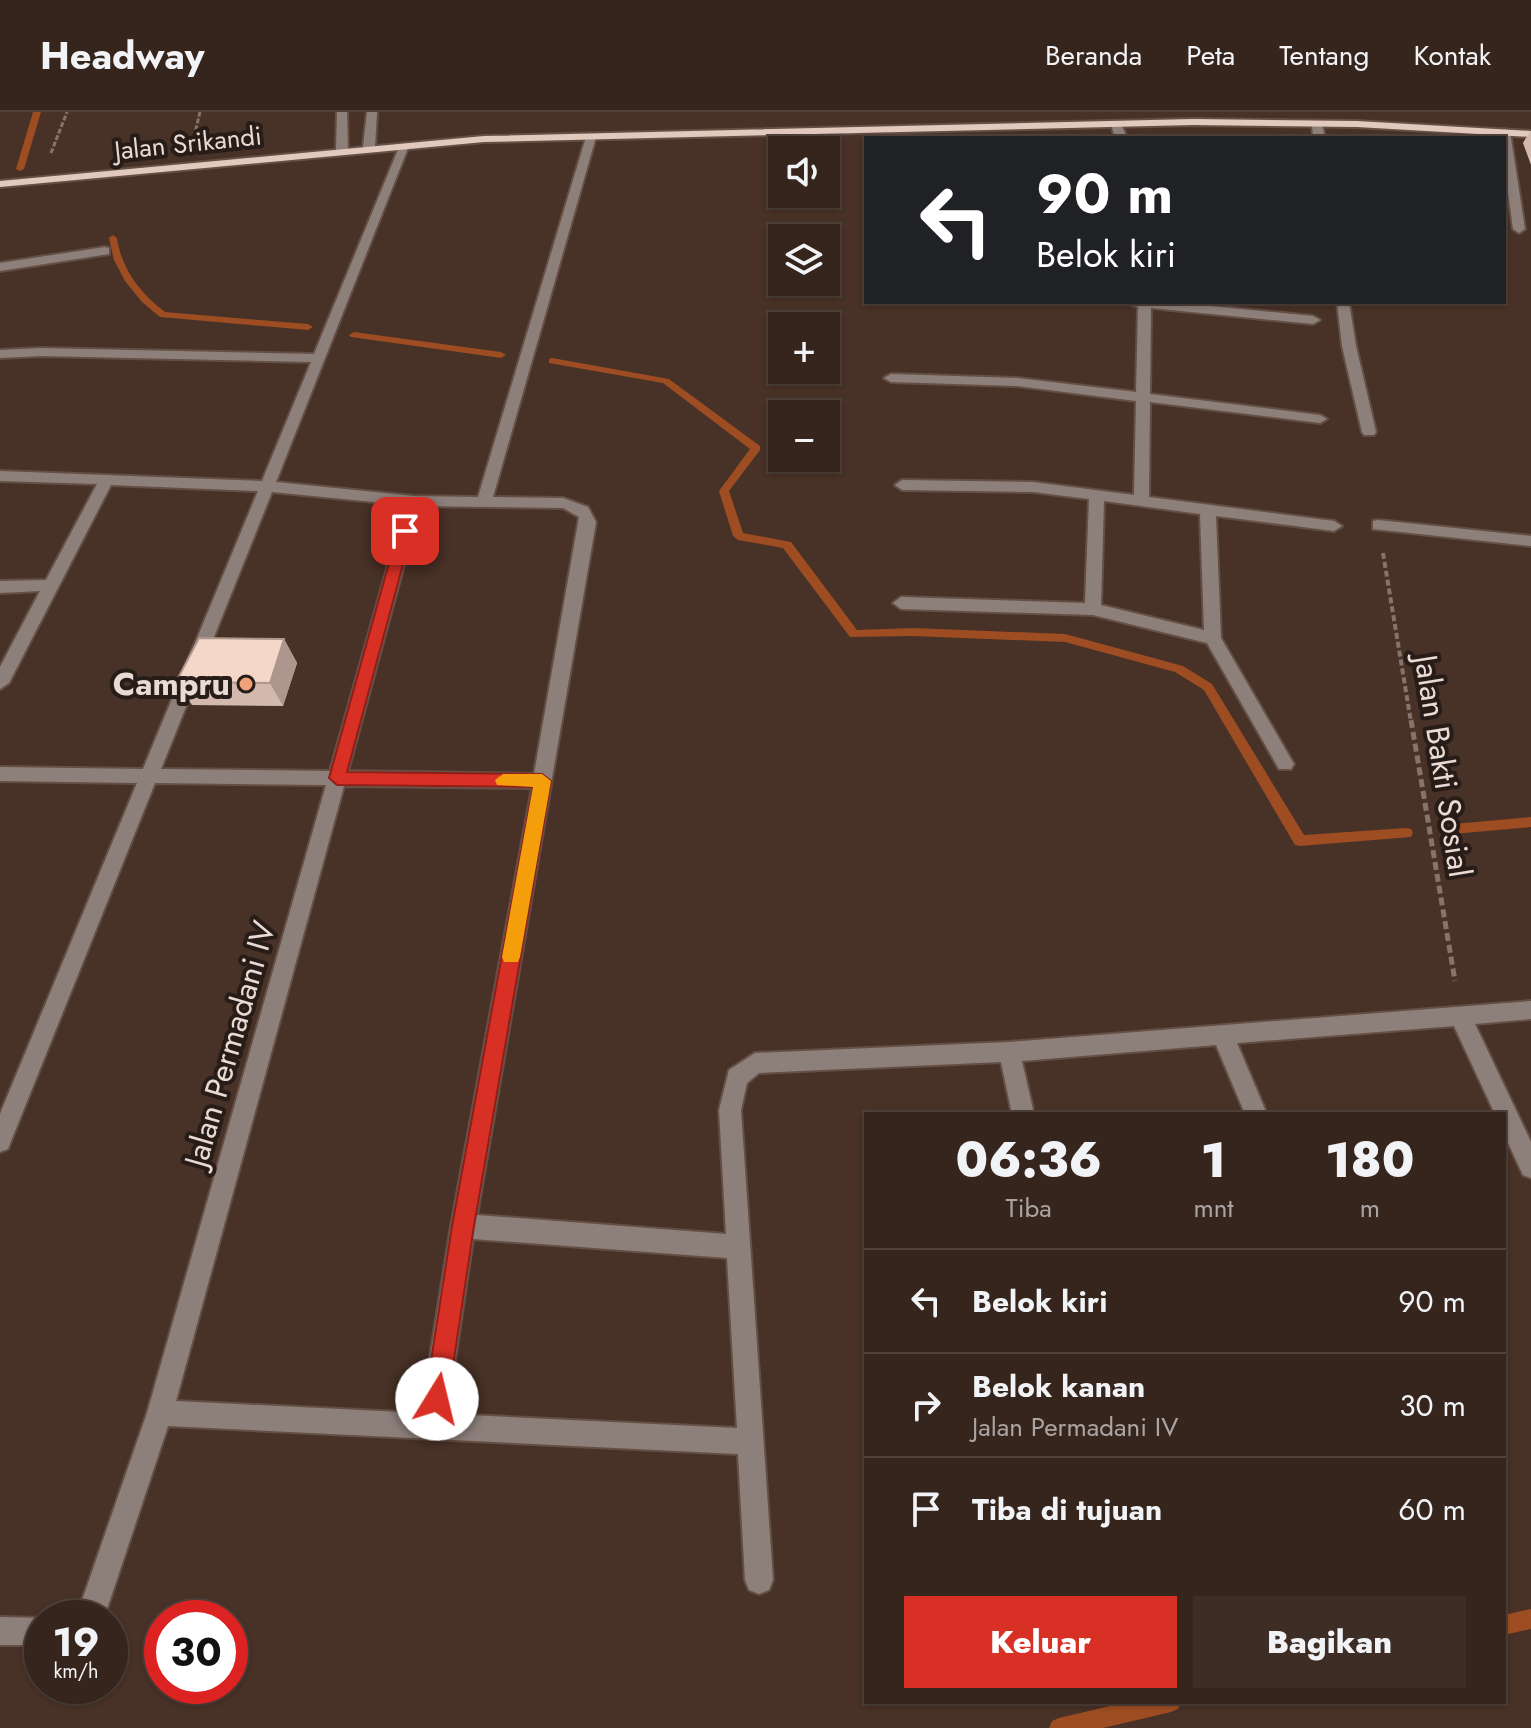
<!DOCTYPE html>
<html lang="id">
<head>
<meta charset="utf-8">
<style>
  :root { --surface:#36251c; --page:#3d2d25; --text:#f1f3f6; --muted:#aaa5a3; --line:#50423b; --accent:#d93025 }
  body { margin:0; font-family:Jost,sans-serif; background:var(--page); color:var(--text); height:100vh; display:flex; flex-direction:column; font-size:30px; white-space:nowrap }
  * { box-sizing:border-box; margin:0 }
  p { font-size:26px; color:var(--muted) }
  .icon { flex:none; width:44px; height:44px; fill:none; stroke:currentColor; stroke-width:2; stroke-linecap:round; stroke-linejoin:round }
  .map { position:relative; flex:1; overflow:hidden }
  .drawer { position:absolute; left:864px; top:1000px; width:642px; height:592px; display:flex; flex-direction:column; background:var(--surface); border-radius:0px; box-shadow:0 2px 6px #0004,0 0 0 2px var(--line) }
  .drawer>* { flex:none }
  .banner { position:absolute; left:864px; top:24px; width:642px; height:168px; border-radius:0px; box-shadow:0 2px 6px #0004,0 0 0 2px var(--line); background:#202124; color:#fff; overflow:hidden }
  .fabs { position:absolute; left:768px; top:24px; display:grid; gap:16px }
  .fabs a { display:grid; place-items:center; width:72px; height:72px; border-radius:0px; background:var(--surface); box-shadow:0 2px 6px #0004,0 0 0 2px var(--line); font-size:40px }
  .speed { position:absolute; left:24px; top:1488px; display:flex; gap:16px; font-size:40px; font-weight:700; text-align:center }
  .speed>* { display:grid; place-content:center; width:104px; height:104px; border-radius:50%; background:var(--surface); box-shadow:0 2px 6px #0004,0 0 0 2px var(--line); line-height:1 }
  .speed small { font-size:20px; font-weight:400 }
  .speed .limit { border:12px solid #d22; background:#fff; color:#111 }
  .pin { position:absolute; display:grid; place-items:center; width:68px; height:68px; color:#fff; margin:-34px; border-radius:16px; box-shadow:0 4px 12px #0006 }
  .me { position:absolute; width:88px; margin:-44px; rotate:9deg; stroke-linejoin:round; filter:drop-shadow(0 0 6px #0008) }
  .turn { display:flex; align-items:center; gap:28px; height:168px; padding:0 40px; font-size:36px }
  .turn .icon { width:104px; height:104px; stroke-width:2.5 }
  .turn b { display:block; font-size:56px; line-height:68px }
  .eta { display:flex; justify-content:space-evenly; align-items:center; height:136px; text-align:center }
  .eta b { font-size:48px; font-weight:800; line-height:56px }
  .primary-button { display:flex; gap:16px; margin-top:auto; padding:16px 40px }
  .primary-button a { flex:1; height:92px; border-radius:0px; background:var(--accent); color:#fff; font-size:32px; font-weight:800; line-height:92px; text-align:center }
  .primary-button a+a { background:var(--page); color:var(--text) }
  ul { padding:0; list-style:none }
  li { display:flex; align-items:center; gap:24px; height:104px; padding:0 40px; border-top:2px solid var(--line) }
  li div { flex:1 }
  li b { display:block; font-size:30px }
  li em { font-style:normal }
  header { display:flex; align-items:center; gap:48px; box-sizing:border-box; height:112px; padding:0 40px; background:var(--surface); border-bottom:2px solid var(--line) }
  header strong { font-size:38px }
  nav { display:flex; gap:44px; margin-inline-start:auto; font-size:28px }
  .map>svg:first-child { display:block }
</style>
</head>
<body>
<header>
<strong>Headway</strong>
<nav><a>Beranda</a><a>Peta</a><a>Tentang</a><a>Kontak</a></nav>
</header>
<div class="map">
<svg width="1531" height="1616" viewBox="0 0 1531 1616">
  <rect width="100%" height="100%" fill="#483126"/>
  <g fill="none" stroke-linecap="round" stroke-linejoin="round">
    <path fill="#9d4d21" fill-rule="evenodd" d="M33 0H41L24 57 20 59 16 57Z
      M113 123 117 126C122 158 140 181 165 200L308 212 313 215 308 218 160 205 142 190 125 169 114 148 109 126Z
      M354 220 501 240 506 243 501 246 351 225 349 223Z
      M552 246 669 267 760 334V338L729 379 743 421 791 430 857 518 913 516 1065 522 1183 554 1212 572 1304 723 1406 716 1411 717 1413 721 1411 725 1300 734 1295 733 1204 578 1175 560 1065 530 913 524 850 525 783 436 738 428 733 424 719 379 750 337 663 271 549 251V247Z
      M1531 705V715L1453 722 1446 717 1453 712Z
      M1531 1497V1517L1504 1523V1503Z
      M1127 1590H1181L1178 1597 1171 1600 1103 1616H1049L1052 1609 1059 1606Z"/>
    <defs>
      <path id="minor" d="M337 0H347L348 38 342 41 336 38Z
        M367 0H377L375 35 369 38 363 35Z
        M1116 9 1121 12 1127 26H1115L1111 12Z
        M1317 9 1322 12 1325 26H1313L1312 12Z
        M1505 17 1510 20 1525 117 1519 121 1513 117 1504 52V26H1500V20Z
        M591 22 596 25 493 385 563 386 588 395 596 410 477 1103 726 1122 719 998 729 958 755 941 1009 930 1531 889V907L1475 912 1531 1030V1066L1523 1063 1504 1022V1002H1495L1454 914 1237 931 1267 1002H1245L1216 933 1022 949 1034 1002H1012L1001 950 759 961 747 971 741 998 773 1468 769 1478 759 1482 749 1478 745 1468 738 1342 168 1314 106 1500 102 1506H73L84 1483 147 1301 326 673 155 671 11 1029 8 1037 0 1040V1002L137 671 0 669V655L143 657 258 379 111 373 9 571 0 577V555L40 479 0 481V469L46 468 97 372 0 369V359L262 369 311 250 41 244 0 246V238L41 236 314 242 400 33 410 31 276 370 414 384 478 385 586 25ZM272 380 405 393 330 659 161 657ZM420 394 563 396 579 405 534 662 348 659ZM344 674 532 676 451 1114 421 1301 176 1289ZM473 1127 727 1146 737 1316 447 1302Z
        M105 135 109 136V142L0 159V151Z
        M1124 190H1169L1313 204 1320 208 1313 212 1151 196 1150 282 1320 303 1327 307 1320 311 1150 290 1149 385 1334 409 1342 414 1334 419 1216 404 1221 526 1291 647 1294 652 1291 657H1279L1207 531 1093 503 901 497 893 491 901 485 1085 491 1089 387 1033 380 902 378 895 373 902 368 1033 370 1134 383 1136 289 1017 274 891 270 884 266 891 262 1017 266 1136 280 1138 195ZM1104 389 1200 402 1204 518 1101 493Z
        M1337 190H1349L1356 234 1376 320 1374 323H1364L1362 320 1342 234Z
        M1378 408 1531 424V434L1373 417V409Z
        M0 1505 45 1506H42V1533H0Z"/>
      <path id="major" d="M1193 7 1357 9 1531 19V25L1357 15 1193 13 484 30 0 75V69L484 24Z"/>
    </defs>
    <use href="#minor" stroke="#654f45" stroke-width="4"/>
    <use href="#major" stroke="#654f45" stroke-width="4"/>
    <path stroke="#87736a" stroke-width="3" stroke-dasharray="5 2" stroke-linecap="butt" d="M194 25 200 0
      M51 41 67 0"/>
    <path stroke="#87736a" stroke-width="4" stroke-dasharray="6 3" stroke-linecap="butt" d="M1383 441 1411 610"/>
    <path stroke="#87736a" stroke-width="5" stroke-dasharray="8 4" stroke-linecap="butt" d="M1411 608 1455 869"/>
    <use href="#minor" fill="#8d807b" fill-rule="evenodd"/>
    <use href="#major" fill="#e2c9bd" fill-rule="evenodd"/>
  </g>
  <path fill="#d3b9ad" d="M1530 19H1531V53L1523 31Z
    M284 527 297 551 283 594 192 593 176 570Z"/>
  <path fill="#ac968d" d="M284 527 297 551 283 594 270 571Z"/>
  <path fill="#f5d7c9" stroke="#ac968d" stroke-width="2" d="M199 526 284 527 270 571 176 570Z"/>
  <path fill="#d93025" stroke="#8d1f18" stroke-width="2" d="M405 415 412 419 347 660 542 662 551 669 474 1114 448 1287 445 1295 437 1299 429 1295 425 1287 452 1114 533 675 337 673 329 666 398 419Z"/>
  <path fill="#f59e0b" d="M503 662H542L551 669 520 845 518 850H504L502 845 533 675 497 673 495 668Z"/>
  <circle fill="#f1a27b" stroke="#271c17" stroke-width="3" cx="246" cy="572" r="8"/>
  <g text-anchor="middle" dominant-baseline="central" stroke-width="8" stroke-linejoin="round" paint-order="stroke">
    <g font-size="26" fill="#e9dad3" stroke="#271c17">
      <text transform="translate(188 31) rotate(-6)">Jalan Srikandi</text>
    </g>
    <g font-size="32" font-weight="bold" fill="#e9dad3" stroke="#271c17" text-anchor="end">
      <text x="230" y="572">Campru</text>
    </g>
    <g font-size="32" fill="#e9dad3" stroke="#271c17">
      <text transform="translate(1443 654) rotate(81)">Jalan Bakti Sosial</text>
      <text transform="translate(230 932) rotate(-74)">Jalan Permadani IV</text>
    </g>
  </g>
</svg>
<div class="fabs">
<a><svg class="icon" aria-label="sound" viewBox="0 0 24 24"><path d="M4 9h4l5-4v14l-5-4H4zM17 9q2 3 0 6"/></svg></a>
<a><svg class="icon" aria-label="layers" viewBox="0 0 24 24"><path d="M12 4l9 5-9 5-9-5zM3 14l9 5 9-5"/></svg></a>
<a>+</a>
<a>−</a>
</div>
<div class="speed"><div>19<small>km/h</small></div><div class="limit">30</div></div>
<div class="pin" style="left:405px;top:419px;background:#d93025"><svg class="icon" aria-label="arrive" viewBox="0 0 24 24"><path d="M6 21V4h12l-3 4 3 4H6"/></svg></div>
<svg class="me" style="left:437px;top:1287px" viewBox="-20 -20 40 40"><circle r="19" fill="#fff"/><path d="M0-13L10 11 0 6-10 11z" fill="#d93025"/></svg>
<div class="banner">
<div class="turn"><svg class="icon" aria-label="left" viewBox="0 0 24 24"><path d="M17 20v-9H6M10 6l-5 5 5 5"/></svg><div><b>90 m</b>Belok kiri</div></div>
</div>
<section class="drawer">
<div class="eta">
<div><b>06:36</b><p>Tiba</p></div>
<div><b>1</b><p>mnt</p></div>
<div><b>180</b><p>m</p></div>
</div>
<ul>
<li><svg class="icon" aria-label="left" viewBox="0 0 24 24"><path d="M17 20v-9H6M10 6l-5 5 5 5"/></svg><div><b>Belok kiri</b></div><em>90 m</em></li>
<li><svg class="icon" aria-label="right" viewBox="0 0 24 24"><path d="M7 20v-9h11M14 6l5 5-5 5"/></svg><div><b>Belok kanan</b><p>Jalan Permadani IV</p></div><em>30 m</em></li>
<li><svg class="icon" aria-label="arrive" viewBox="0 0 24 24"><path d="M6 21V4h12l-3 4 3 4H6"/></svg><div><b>Tiba di tujuan</b></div><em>60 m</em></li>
</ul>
<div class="primary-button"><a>Keluar</a><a>Bagikan</a></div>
</section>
</div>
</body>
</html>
